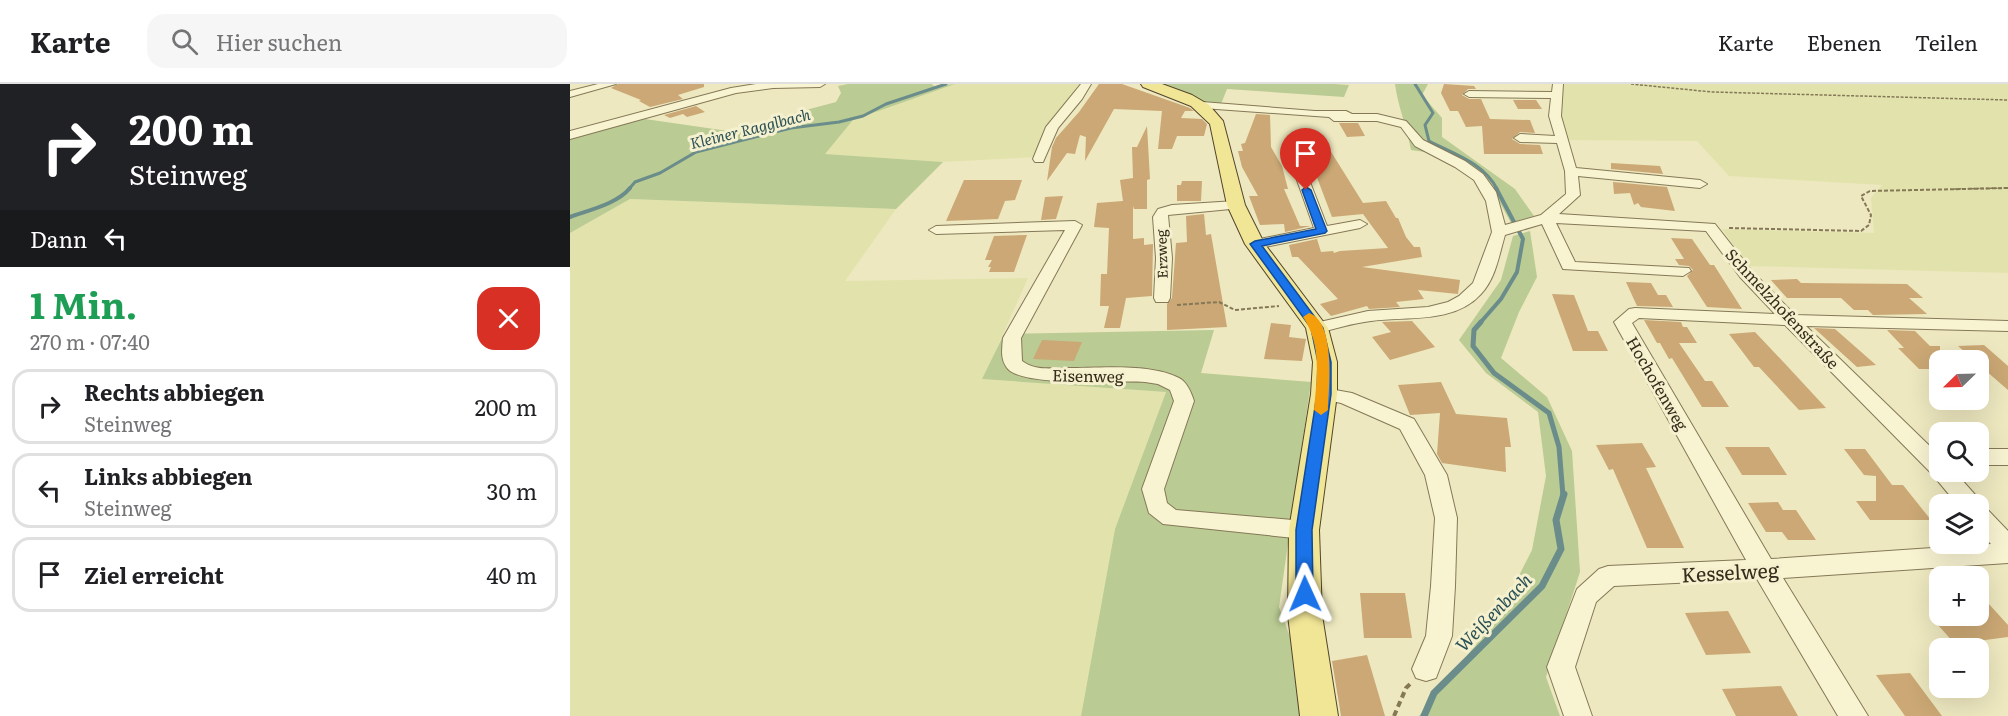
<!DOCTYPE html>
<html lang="de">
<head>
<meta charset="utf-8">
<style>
  :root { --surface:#fff; --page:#f6f6f6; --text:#202124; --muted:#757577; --line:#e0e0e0 }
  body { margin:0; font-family:Literata,serif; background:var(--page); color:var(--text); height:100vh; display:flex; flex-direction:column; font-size:22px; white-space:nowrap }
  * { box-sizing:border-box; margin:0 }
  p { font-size:20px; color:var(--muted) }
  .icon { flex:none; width:33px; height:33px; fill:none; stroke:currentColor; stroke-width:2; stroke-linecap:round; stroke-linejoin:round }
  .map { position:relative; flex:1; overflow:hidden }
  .panel { display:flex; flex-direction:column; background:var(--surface); width:570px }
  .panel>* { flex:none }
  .hud { background:#202124; color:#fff; overflow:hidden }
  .needle { width:39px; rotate:247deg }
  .buttons { position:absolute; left:1359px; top:266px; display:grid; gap:12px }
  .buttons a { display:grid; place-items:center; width:60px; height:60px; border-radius:12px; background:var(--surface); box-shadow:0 6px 24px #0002; font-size:30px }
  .pin { position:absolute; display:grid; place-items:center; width:51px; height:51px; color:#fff; margin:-62px -26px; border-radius:50% 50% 50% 0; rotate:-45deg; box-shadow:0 0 6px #0007 }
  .pin .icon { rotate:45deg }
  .me { position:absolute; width:66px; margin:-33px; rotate:359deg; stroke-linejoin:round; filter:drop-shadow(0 0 4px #0008) }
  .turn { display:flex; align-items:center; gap:21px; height:126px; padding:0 30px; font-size:27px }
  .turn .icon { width:78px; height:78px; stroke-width:2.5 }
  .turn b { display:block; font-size:42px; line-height:51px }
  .then { display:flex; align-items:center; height:57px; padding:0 30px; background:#0003; gap:12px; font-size:22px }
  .round { display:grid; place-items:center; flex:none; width:63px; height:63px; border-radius:18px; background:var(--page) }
  .summary { display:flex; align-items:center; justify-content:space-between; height:102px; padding:0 30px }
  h1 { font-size:36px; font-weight:700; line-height:45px; color:#1e9e55 }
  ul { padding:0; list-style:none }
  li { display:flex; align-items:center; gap:18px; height:75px; margin:0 12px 9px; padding:0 18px; border:3px solid var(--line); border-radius:18px }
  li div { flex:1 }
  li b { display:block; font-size:22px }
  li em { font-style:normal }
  header { display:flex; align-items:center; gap:36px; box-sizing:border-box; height:84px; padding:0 30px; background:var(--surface); border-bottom:2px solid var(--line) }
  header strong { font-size:28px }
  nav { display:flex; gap:33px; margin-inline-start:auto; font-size:21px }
  .search { width:420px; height:54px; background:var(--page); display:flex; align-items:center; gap:15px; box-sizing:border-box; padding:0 21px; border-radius:18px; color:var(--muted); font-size:22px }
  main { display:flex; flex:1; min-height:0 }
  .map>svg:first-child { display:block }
</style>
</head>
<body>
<header>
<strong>Karte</strong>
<div class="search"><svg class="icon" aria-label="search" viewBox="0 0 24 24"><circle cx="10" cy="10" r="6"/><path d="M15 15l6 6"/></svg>Hier suchen</div>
<nav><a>Karte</a><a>Ebenen</a><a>Teilen</a></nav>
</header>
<main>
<section class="panel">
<div class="hud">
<div class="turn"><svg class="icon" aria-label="right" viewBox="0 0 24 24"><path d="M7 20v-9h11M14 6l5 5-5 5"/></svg><div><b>200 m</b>Steinweg</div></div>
<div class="then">Dann<svg class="icon" aria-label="left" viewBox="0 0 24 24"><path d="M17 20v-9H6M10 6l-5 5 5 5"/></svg></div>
</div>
<div class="summary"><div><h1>1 Min.</h1><p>270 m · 07:40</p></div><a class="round" style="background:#d93025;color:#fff"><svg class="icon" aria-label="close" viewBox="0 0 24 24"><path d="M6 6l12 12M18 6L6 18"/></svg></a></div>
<ul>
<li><svg class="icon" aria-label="right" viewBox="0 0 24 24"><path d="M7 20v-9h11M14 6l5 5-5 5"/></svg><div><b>Rechts abbiegen</b><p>Steinweg</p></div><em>200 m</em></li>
<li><svg class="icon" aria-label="left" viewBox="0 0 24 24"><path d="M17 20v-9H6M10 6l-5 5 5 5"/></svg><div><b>Links abbiegen</b><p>Steinweg</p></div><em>30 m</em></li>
<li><svg class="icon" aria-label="arrive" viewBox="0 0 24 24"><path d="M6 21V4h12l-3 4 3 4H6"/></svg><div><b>Ziel erreicht</b></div><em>40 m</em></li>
</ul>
</section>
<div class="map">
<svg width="1438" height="632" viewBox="0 0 1438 632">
  <rect width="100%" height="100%" fill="#ede8bf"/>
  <path fill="#e2e3ac" d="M385 0H509L483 36 467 73 373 78 254 70 283 36Z
    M992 0H1438V189L1179 182 1152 145 1304 149 1301 114 1312 101 1159 92 1127 57 997 56 989 32Z
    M60 115 326 125 275 197 458 194 413 295 596 308 545 445 511 632H0V149Z"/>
  <path fill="#bacb93" d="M278 0H362L364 2 385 0 283 36 255 70 373 78 326 125 60 115 0 149V54L75 35 158 47 266 18 271 9 268 2Z
    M589 0H764L779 1 774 13 657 5 651 20 634 19Z
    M825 0H858L852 11 872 34V53L945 105 964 132 941 139 916 93 882 72 841 66C837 43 828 23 825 0Z
    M960 147 967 193 949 228 931 274 977 313 1002 367 1010 488 976 593 990 632H849L928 533 962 466 976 392 968 328 916 289 889 256 931 196 943 152Z
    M644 246 631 289 741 298 709 523 723 561 732 632H511L545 445 596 308 412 295 434 250Z"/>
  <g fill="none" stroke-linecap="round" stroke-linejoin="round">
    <path stroke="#6a8c8a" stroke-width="3" d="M845 0 863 29 855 41 859 57C884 70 914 79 927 105
      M59 105 65 98 90 89 126 68 221 44 269 38 293 32 316 20 376 0"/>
    <path stroke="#6a8c8a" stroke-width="4" d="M0 133C19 126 47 120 60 104
      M910 239 931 215 947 188 953 155 926 104"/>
    <path stroke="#6a8c8a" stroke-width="5" d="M911 238 904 246 903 262 924 289 979 329 989 363 993 412"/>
    <path stroke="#6a8c8a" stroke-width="7" d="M854 632 864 609 972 502 991 465 986 436 994 410"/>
  </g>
  <path fill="#cba875" d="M48 0H134V3L108 11 113 15 80 23 69 17 71 16 41 4Z
    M529 0H552L620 24 624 27H615L611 34 632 35 637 40 634 52H607L602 65H588L592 27 544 25 515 77 516 53 510 51 505 70 497 69 477 97 482 63 486 54 509 28Z
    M874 0 904 2 906 5H898L892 11 899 15H911L920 35 960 36 965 49 950 48 942 55 950 60 970 61 973 70H914L912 42 896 43 888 27H880L871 9Z
    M943 16H966L972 25H948Z
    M126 22 135 28 117 33 113 30 100 34 94 31Z
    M686 30 700 31 701 63 712 82 718 105H714L730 142H741L715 148 714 140 690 141 679 112H688L672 83 668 67H673L671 60 675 59Z
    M769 39H788L795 52 777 53Z
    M577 42 580 95 577 96V125H564L563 122V155L574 154V161L583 160 582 212 556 214 550 244H534L539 222H530L531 190H537L539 144 524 143 527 119 553 117 550 96 563 94 562 63H567Z
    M732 54 753 55 793 119 816 117 826 134H828L836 153 844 163H850L852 173 792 183 890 196 888 210 848 206 854 215 826 218 830 223 799 225 797 222 761 232 750 220 768 215 728 173H722L719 161 747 155 751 168 763 167 764 169 770 167 818 164 793 130 762 133Z
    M1041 79 1090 82 1093 90 1041 85Z
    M394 96H452L445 116 435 117 428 135 376 137Z
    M612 97H632L631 117H607V101H611Z
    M1043 98 1097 103 1105 127 1071 123 1068 119 1064 121 1060 109 1044 110Z
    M493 112 486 135 471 136 475 113Z
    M634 130 636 151 641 150 657 243 597 246V220L602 214 606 159 617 158 616 132Z
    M457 151 444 188H419L421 183H418L422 176H415L424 152Z
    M1101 154 1122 155 1140 181H1144L1172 225 1137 223 1117 192 1123 186 1119 182 1109 181 1105 175H1114Z
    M1227 195 1231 199 1337 200 1353 214H1339L1357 230 1303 231 1298 226H1284L1271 214H1217L1201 196Z
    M1056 198 1081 199 1088 211H1096L1103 223 1067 222Z
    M982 210 1004 211 1018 247H1028L1038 267H1003Z
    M1074 236 1111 238 1113 243H1117L1127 259H1109L1135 297H1142L1159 323H1132L1102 274 1099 275 1090 259H1087Z
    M842 237 865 263 820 276 802 253 821 248 812 238Z
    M701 239 721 241 719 253 736 255 732 277 694 275Z
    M1244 244 1265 245 1306 281 1287 283Z
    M1317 246 1345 247 1360 262H1370V285H1349L1328 264H1334Z
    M1185 248 1219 284 1256 324 1229 326 1189 283H1184L1159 250Z
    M472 256 512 258 504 277 463 275Z
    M1414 261 1438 282V306L1408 280V276H1404L1388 262Z
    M871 298 886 330 937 334 941 363H935L936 388 872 379 867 370 870 329 840 331 828 301Z
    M1072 359 1086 383 1076 384 1114 464H1077L1043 385 1039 386 1026 361Z
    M1155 363H1199L1217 391H1172Z
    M1274 365H1295L1322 401H1333L1361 436H1300L1286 417H1306V392L1294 391Z
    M1208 418 1213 426H1226L1246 456H1218L1212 448H1196L1178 419Z
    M1408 508 1438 541V553L1385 560 1359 531H1408Z
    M790 509H835L842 554H794Z
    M1158 527 1181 569 1136 571 1115 529Z
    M797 571 815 632H771L762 577Z
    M1340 589 1372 632H1335L1306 591Z
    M1211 602 1228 632H1166L1152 605Z"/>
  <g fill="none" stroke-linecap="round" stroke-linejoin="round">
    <defs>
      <path id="minor" d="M28 0H46L0 13V7Z
        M186 0H255L250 3 203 4 166 9 0 55V47L161 4Z
        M511 0H521L512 15 488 44 473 78H465L463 75 476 43Z
        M983 0H993L991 32 1006 84 1130 96 1137 100 1130 104 1008 92 1010 111 989 130 1145 140 1182 187 1225 231 1438 237V247L1236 242 1370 372V387H1384L1408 414 1410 422 1416 424 1438 447V479L1213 494 1298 632H1268L1187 495 1044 502 1026 518 1005 583 1022 632H994L977 583 1007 505 1029 485 1038 482 1176 476 1044 238 1059 225 1065 224 1205 230 1170 193 1136 147 986 139 1005 178 1119 184 1121 187 1113 192 993 185 972 140 935 151C929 171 926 194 911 210 884 240 837 232 801 237 783 239 765 245 747 249L741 248 738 244 741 240 798 227 858 223 878 218 889 212 903 199 922 148 916 117 904 96 885 83 845 62 831 43 807 37H764L759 33 632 24 626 21 632 18 745 27H776L782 30H807L836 37 853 56 895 77 913 90 926 108 935 141 971 131 996 110 995 87 987 59 950 58 944 54 950 50 985 52 979 32 981 14 899 13 894 10 899 7 982 8ZM1069 234 1215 241 1362 390 1387 420H1408V446L1421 460 1201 475 1062 239Z
        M727 67 733 71 735 85 757 142 790 136 797 140 790 144 685 165 680 163 677 160 680 157 744 144 723 85 721 71Z
        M666 117 671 118 673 121 671 124 598 131 602 174 600 214 598 218H586L584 214 586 174 583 133 588 125 602 121Z
        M505 137 512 141 451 254 452 277C465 287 481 284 497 284 529 284 581 279 609 294 617 298 621 308 624 317L594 405 597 419 606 426 734 437 742 440 746 446 742 452 734 455 593 440 579 429 572 405 604 317 600 306 588 300 575 298C547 296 455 303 438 285 430 276 432 265 433 254L495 146 366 150 359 146 366 142Z
        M754 304 782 309 844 335 877 391 887 434 885 502 882 552 866 594 856 597 846 594 842 585 856 552 861 502 865 434 855 391 830 345 771 319 747 314 744 310 747 306Z
        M1408 365H1438V381H1408Z"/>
      <path id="major" d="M571 0H592L622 11 639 21 653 37 675 121 694 159 758 244 767 278V310L749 446 752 531 768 632H730L718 531 719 446 741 310 743 278 736 244 675 160 657 121 640 40 621 22 573 3Z"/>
    </defs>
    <use href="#minor" stroke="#857857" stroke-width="2"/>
    <use href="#major" stroke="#53452c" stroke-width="2"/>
    <path stroke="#857857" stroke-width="1.5" stroke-dasharray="3 1.5" stroke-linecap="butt" d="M1061 0 1142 8 1438 16
      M1384 105 1438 104"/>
    <path stroke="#857857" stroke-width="2" stroke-dasharray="4 2" stroke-linecap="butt" d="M1159 144 1291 147 1299 141 1301 131 1291 112 1300 107 1438 104
      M607 221 649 218 665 226 709 222"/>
    <path stroke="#857857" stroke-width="4" stroke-dasharray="6 4" stroke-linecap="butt" d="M824 632 836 604 841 599"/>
    <use href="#minor" fill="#f8f4d2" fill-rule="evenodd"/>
    <use href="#major" fill="#f1e596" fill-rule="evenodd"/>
  </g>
  <path fill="#1a73e8" stroke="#114b97" stroke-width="1.5" d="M736 103 741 106 757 147 755 149 692 162 753 244 761 278V310L742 446 743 510 741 515 735 517 728 515 726 510V446L747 310 748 278 741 244 680 160 685 157 746 145 732 106Z"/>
  <path fill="#f59e0b" d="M739 229C766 238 759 304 758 326L751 331 744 326C747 294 752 261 733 233Z"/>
  <g text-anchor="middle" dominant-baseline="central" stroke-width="6" stroke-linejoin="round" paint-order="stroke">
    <g font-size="14" fill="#352c1c" stroke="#f5f0ce">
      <text transform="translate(591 170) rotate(-92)">Erzweg</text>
    </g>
    <g font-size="15" font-style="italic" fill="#2b5055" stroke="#f5f0ce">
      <text transform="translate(180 44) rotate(-14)">Kleiner Ragglbach</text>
    </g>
    <g font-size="16" fill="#352c1c" stroke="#f5f0ce">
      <text transform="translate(1213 224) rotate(47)">Schmelzhofenstraße</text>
      <text transform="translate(518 291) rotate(1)">Eisenweg</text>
      <text transform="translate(1088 299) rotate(60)">Hochofenweg</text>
    </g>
    <g font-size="18" font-style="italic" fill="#2b5055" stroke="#f5f0ce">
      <text transform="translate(923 528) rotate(-46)">Weißenbach</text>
    </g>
    <g font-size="20" fill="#352c1c" stroke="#f5f0ce">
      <text transform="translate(1160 487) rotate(-3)">Kesselweg</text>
    </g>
  </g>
</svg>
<div class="buttons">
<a><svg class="needle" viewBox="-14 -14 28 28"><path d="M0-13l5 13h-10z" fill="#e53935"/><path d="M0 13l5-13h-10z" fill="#757577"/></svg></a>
<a><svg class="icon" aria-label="search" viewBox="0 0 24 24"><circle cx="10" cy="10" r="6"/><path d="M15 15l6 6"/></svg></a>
<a><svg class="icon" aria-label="layers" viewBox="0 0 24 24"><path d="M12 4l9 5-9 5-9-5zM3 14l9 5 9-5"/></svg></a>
<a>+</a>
<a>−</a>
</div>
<div class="pin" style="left:736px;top:106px;background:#d93025"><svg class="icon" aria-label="arrive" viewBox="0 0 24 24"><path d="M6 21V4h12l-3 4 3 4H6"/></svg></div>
<svg class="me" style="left:735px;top:510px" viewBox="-20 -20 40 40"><path d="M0-17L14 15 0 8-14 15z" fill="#1a73e8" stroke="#fff" stroke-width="4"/></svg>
</div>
</main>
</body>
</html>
